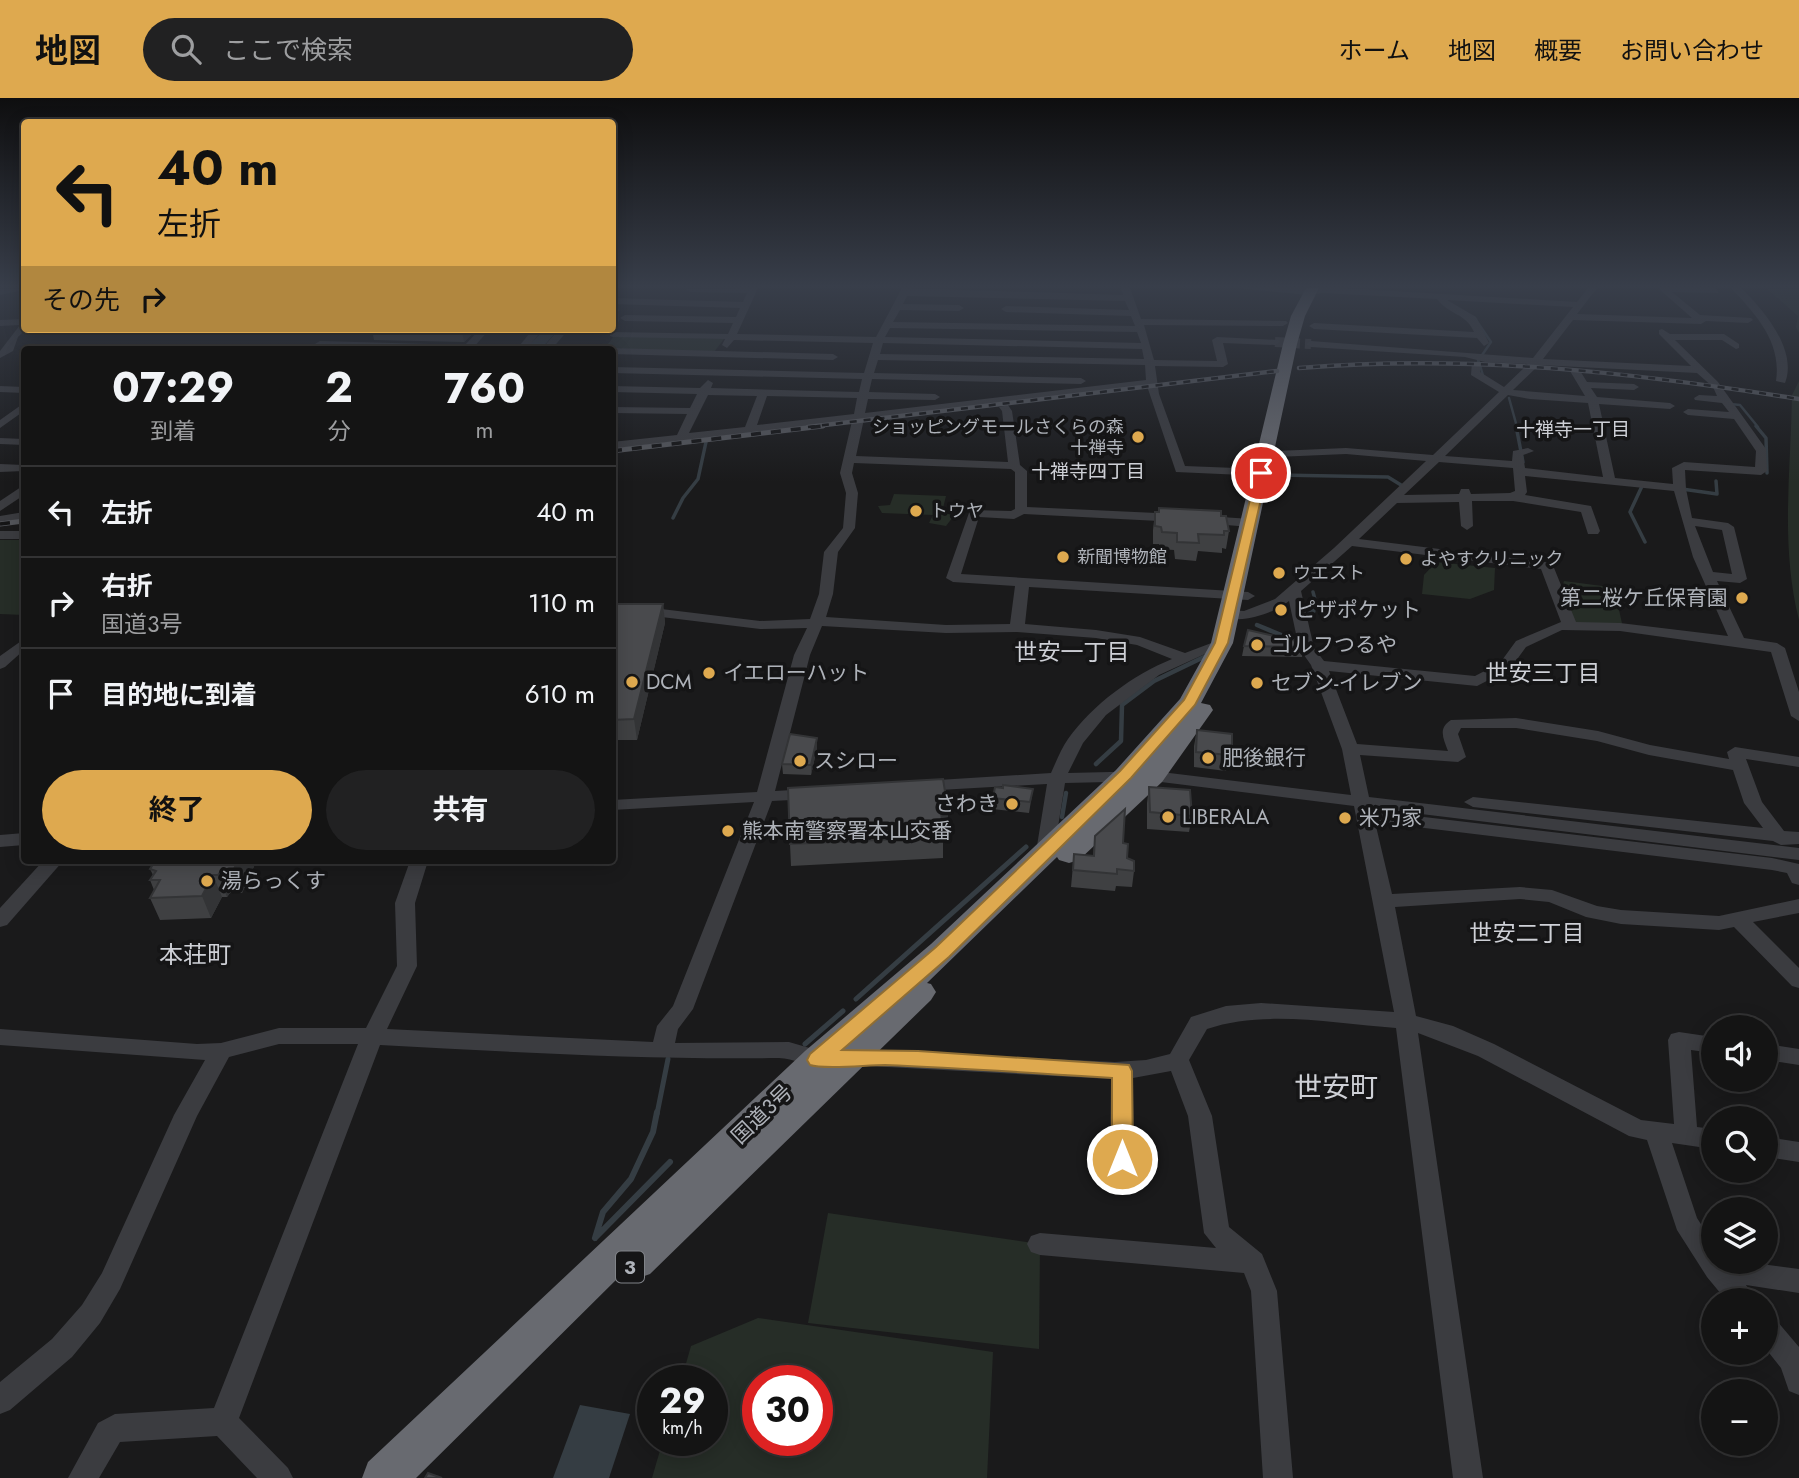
<!DOCTYPE html>
<html lang="ja">
<head>
<meta charset="utf-8">
<style>
  :root { --surface:#141414; --page:#212122; --text:#f1f3f6; --muted:#9d9ea0; --line:#333334; --accent:#dea94f }
  body { margin:0; font-family:Jost,"Noto Sans JP",sans-serif; background:var(--page); color:var(--text); height:100vh; display:flex; flex-direction:column; font-size:26px; white-space:nowrap }
  * { box-sizing:border-box; margin:0 }
  p { font-size:23px; color:var(--muted) }
  .icon { flex:none; width:38px; height:38px; fill:none; stroke:currentColor; stroke-width:2; stroke-linecap:round; stroke-linejoin:round }
  .map { position:relative; flex:1; overflow:hidden }
  .panel { position:absolute; left:21px; top:248px; width:595px; height:518px; display:flex; flex-direction:column; background:var(--surface); border-radius:7px; box-shadow:0 4px 18px #0003,0 0 0 2px var(--line) }
  .panel>* { flex:none }
  .banner { position:absolute; left:21px; top:21px; width:595px; height:214px; border-radius:7px; box-shadow:0 4px 18px #0003,0 0 0 2px var(--line); background:#dea94f; color:#111; overflow:hidden }
  .controls { position:absolute; left:1701px; top:917px; display:grid; gap:14px }
  .controls a { display:grid; place-items:center; width:77px; height:77px; border-radius:50%; background:var(--surface); box-shadow:0 4px 18px #0003,0 0 0 2px var(--line); font-size:35px }
  .speed { position:absolute; left:637px; top:1267px; display:flex; gap:14px; font-size:35px; font-weight:700; text-align:center }
  .speed>* { display:grid; place-content:center; width:91px; height:91px; border-radius:50%; background:var(--surface); box-shadow:0 4px 18px #0003,0 0 0 2px var(--line); line-height:1 }
  .speed small { font-size:18px; font-weight:400 }
  .speed .limit { border:10px solid #d22; background:#fff; color:#111 }
  .pin { position:absolute; display:grid; place-items:center; width:60px; height:60px; color:#fff; margin:-30px; border:4px solid #fff; border-radius:50%; box-shadow:0 2px 7px #0007 }
  .me { position:absolute; width:77px; margin:-38px; rotate:0deg; stroke-linejoin:round; filter:drop-shadow(0 0 5px #0008) }
  .turn { display:flex; align-items:center; gap:24px; height:147px; padding:0 21px; font-size:32px }
  .turn .icon { width:91px; height:91px; stroke-width:2.5 }
  .turn b { display:block; font-size:49px; line-height:60px }
  .then { display:flex; align-items:center; height:66px; padding:0 21px; background:#0003; gap:14px; font-size:26px }
  .eta { display:flex; justify-content:space-evenly; align-items:center; height:119px; text-align:center }
  .eta b { font-size:42px; font-weight:700; line-height:49px }
  .primary-button { display:flex; gap:14px; margin-top:auto; padding:14px 21px }
  .primary-button a { flex:1; height:80px; border-radius:42px; background:var(--accent); color:#111; font-size:28px; font-weight:700; line-height:80px; text-align:center }
  .primary-button a+a { background:var(--page); color:var(--text) }
  ul { padding:0; list-style:none }
  li { display:flex; align-items:center; gap:21px; height:91px; padding:0 21px; border-top:2px solid var(--line) }
  li div { flex:1 }
  li b { display:block; font-size:26px }
  li em { font-style:normal }
  header { display:flex; align-items:center; gap:42px; box-sizing:border-box; height:98px; padding:0 35px; background:var(--accent); color:#111 }
  header strong { font-size:33px }
  nav { display:flex; gap:38px; margin-inline-start:auto; font-size:24px }
  .search { width:490px; height:63px; background:var(--page); display:flex; align-items:center; gap:18px; box-sizing:border-box; padding:0 24px; border-radius:38px; color:var(--muted); font-size:26px }
  .map>svg:first-child { display:block }
</style>
</head>
<body>
<header>
<strong>地図</strong>
<div class="search"><svg class="icon" aria-label="search" viewBox="0 0 24 24"><circle cx="10" cy="10" r="6"/><path d="M15 15l6 6"/></svg>ここで検索</div>
<nav><a>ホーム</a><a>地図</a><a>概要</a><a>お問い合わせ</a></nav>
</header>
<div class="map">
<svg width="1799" height="1380" viewBox="0 0 1799 1380">
  <rect width="100%" height="100%" fill="#1a1a1b"/>
  <path fill="#262d27" fill-rule="evenodd" d="M1766 190H1799V235L1796 229 1798 218Z
    M614 238 724 241 714 254 605 250Z
    M1799 283V522C1780 447 1791 372 1792 297Z
    M894 396 946 398 943 410 956 415 946 428 929 425 933 417 882 415 878 408 890 407Z
    M0 442H24V517L0 516Z
    M1436 464 1495 470 1494 492 1470 501 1422 496 1424 477Z
    M1564 483 1610 489 1616 498 1623 530 1587 527 1570 523 1560 496Z
    M828 1115 1040 1146 1039 1251 808 1225Z
    M758 1220 993 1254 987 1380H652L663 1342H712V1283H681L691 1248ZM758 1283H817V1342H758Z"/>
  <path fill="#353d43" d="M580 1307 630 1316 609 1380H553Z"/>
  <g fill="none" stroke-linecap="round" stroke-linejoin="round">
    <path stroke="#353d43" stroke-width="2.5" d="M1474 219 1491 244 1478 263
      M1479 264 1484 281
      M1509 300 1517 329
      M1730 306 1740 307 1758 329"/>
    <path stroke="#353d43" stroke-width="3.5" d="M1516 328 1523 364
      M1756 328 1766 340 1767 375
      M1278 377 1388 379 1401 387
      M1643 386 1630 414 1645 444
      M1682 391 1717 396 1716 383
      M673 420 683 400 698 381 706 344
      M1313 494 1316 505"/>
    <path stroke="#353d43" stroke-width="4.5" d="M1309 516 1313 514 1316 504
      M1257 527 1298 544
      M1096 666 1121 643 1122 607 1154 583 1206 558
      M1062 719 1066 695"/>
    <path stroke="#353d43" stroke-width="5" d="M856 901 1026 749
      M805 946 843 913
      M657 1016 668 961"/>
    <path stroke="#353d43" stroke-width="6" d="M595 1140 603 1114 631 1081 653 1034 657 1014
      M595 1140 670 1064"/>
    <path fill="#353d43" fill-rule="evenodd" d="M545 231H559L540 252H530V246Z"/>
    <path stroke="#38383b" stroke-width="10" stroke-dasharray="10 5" stroke-linecap="butt" d="M1275 244 1311 246"/>
    <path fill="#3b3c40" fill-rule="evenodd" d="M24 190 23 192 0 197V191Z
      M758 190 737 236 876 239 902 190 1123 197 1121 190H1130L1141 221 1286 223 1288 225 1283 228 1144 227 1154 262 1217 263 1212 242 1217 239 1278 242 1280 244 1275 247 1223 245 1228 266 1223 269 1155 268 1159 296 1185 368 1261 371 1265 372V378L1176 374 1147 288 864 321 856 358 1008 364 1002 313 999 309 1008 307 1012 313 1020 367 1027 373V409L1178 416 1184 420 1178 424 1024 416 1014 421 979 419 961 476 1248 494 1255 498 1248 502 1029 489 1025 526 1096 532 1140 539 1185 555 1222 541 1229 545 1159 577 1106 617 1083 645 1068 675 1153 673 1351 697 1342 651 1311 567 1299 550 1289 503C1275 515 1236 529 1221 516L1228 512 1244 513 1275 501 1334 450 1426 363 1346 356 1276 359 1270 356 1276 353 1346 350 1433 357 1499 294 1471 277 1472 264H1480V274L1504 289 1528 266 1485 264 1465 259 1311 249 1306 246 1311 243 1533 260 1573 209 1447 202 1476 219 1489 245 1484 248 1477 240 1314 231 1309 228 1314 225 1474 234C1466 215 1449 217 1437 201L1323 195 1308 197 1238 190H1342L1577 204 1588 190H1597L1577 216 1692 220 1658 190H1716L1719 195 1672 194 1700 217 1751 220 1753 222 1748 225 1706 223 1701 226 1573 222 1543 261 1691 268 1659 236V232L1662 231 1670 236H1724L1739 246V250L1736 251 1722 242H1675L1718 284 1766 351 1767 373 1761 377 1685 372 1686 391 1692 420 1728 425 1734 429 1747 481 1740 485 1717 483 1744 540 1777 545 1785 550 1799 594V623L1791 618 1771 554 1620 533 1562 532 1526 549 1510 571 1477 588 1329 573 1357 646 1448 653C1443 640 1438 630 1451 622L1516 620 1598 633 1650 647 1729 661 1727 654 1735 649 1799 659V669L1746 661 1762 704 1784 733 1799 734V746L1781 747 1773 743 1473 709 1464 704 1473 699 1763 730 1744 705 1733 672 1649 657 1597 643 1516 630H1461L1458 636 1466 659 1458 664 1360 657 1369 699 1799 750V762L1372 710 1373 713 1772 760 1799 766V787L1792 785 1787 775 1772 772 1375 724 1392 796 1520 789 1552 792 1597 808 1621 812 1719 818 1799 801V815L1753 824 1799 870V890L1792 888 1734 829 1719 832 1621 826 1586 819 1549 804 1520 801 1395 809 1416 918 1453 928 1494 946 1641 1022 1674 1026 1668 942 1671 936 1679 934 1713 939V955L1691 952 1697 1029 1713 1031V1051L1672 1045 1697 1120 1713 1145V1164H1746L1799 1171V1195L1746 1187 1755 1202H1726L1707 1179 1677 1132 1647 1042 1629 1038 1478 958 1418 935 1483 1380H1453L1396 930C1337 926 1264 911 1207 931L1189 962 1212 1018 1229 1129 1262 1156 1277 1193 1293 1380H1263L1251 1193 1244 1175 1040 1157 1031 1154 1027 1146 1031 1138 1040 1135 1216 1150 1204 1135 1188 1018 1171 973 1133 980 1134 1061 1130 1068 1122 1071 1114 1068 1110 1061 1111 981 850 967 842 965 839 959 842 953 850 951 1115 964 1146 962 1170 956 1191 919 1226 908 1261 905 1394 914 1354 708 1153 683 1065 685 1054 754 1052 758H1038L1036 754 1047 686 922 693 913 688 922 683 1051 675C1056 664 1061 651 1068 641 1093 606 1133 577 1172 561L1137 547 1096 540 1017 534 946 535 822 528 810 557 775 693 810 691 819 696 810 701 772 703 693 911 678 931 675 945 789 944 830 956 833 962 830 968C814 973 796 960 779 960 645 962 513 954 380 947L239 1320 288 1370 293 1380H257L217 1338 120 1344 99 1380H68L98 1325 115 1316 214 1310 358 946H279L229 959 197 1018 120 1191 100 1225 72 1259 10 1312 0 1316V1284L52 1241 82 1207 102 1175 174 1017 205 962 0 947V931L197 946 221 945 279 930H366L397 868 395 805 410 763H428L415 805 417 868 387 931 653 944 657 928 673 908 754 704 612 712V702L757 694 794 557 807 530 760 531 645 517 612 516V508L645 509 760 523 810 521 819 496 824 454 843 430 846 395 840 375 852 323 612 351V344L677 337 687 316 612 315V309L690 310 697 296 612 294V288L700 290 708 282 713 285 711 290 859 294 862 281 612 275V269L864 275 873 245 734 242 727 250 722 247 725 241 613 239 610 238V234L728 236 733 225 625 223 620 220 625 217 736 219 740 210 612 206V200L743 204 747 195 690 194 686 191ZM907 198 1125 203 1129 212 1006 208 1001 211 1006 214 1131 218 1135 228 893 224 900 212 959 213 964 210 959 207 903 206ZM890 230 1137 234 1141 245 885 239ZM883 245 1142 251 1144 261 880 256ZM878 262 1145 267 1146 282 865 315 868 301 935 302 940 299 935 296 869 294 872 281 1081 286 1086 283 1081 280 874 275ZM1539 267 1697 275 1713 289 1717 298 1699 297 1694 300 1695 302 1722 305 1729 314 1688 311 1683 314 1688 317 1734 321 1756 353 1755 369 1684 364 1672 370 1673 386 1615 380 1599 306 1670 311 1675 308 1670 305 1597 299 1591 290 1634 292 1639 289 1634 286 1587 284 1579 271 1575 270 1570 273 1585 298 1513 292ZM708 297 757 298 745 329 689 335ZM1508 297 1530 301 1588 305 1603 379 1525 370 1523 357 1534 353 1528 350 1513 353 1512 363 1445 358ZM767 298 857 300 854 316 757 327ZM1439 364 1513 370 1515 393 1510 395 1471 396 1469 391H1461L1459 396 1404 397ZM854 365 1011 371 1015 374V411L1011 413 970 412 946 480 953 484 1015 488 1010 526 946 527 826 519 833 496 838 454 855 430 858 395 852 375ZM1525 378 1674 393 1693 459 1728 538 1620 525 1576 524 1552 465 1359 441 1397 405 1459 404 1461 428 1467 432 1473 428 1472 403H1513L1581 414 1588 436H1598L1600 433 1591 408 1525 397 1527 394ZM1695 428 1722 432 1732 476 1713 474ZM1352 448 1541 471 1561 524 1516 543 1500 565 1475 578 1324 563 1314 550 1301 493Z
      M1731 190H1741C1763 211 1798 252 1785 285L1776 283C1782 243 1755 216 1731 190Z
      M24 221 26 231 18 239 13 253 0 260V253L20 227 0 228V222Z
      M480 231H490L471 252 320 249 315 246 320 243 465 247Z
      M533 231H543L526 252H516Z
      M559 231H569L551 252H541Z
      M612 250 833 256 838 259 833 262 612 256V252H608Z
      M0 288 24 289V295L0 294Z
      M24 305V313L0 330V322Z
      M0 340 24 341V347L0 346Z
      M0 366 24 367V373L0 374Z
      M24 387V397L0 413V403Z
      M24 414V422L0 426V418Z
      M1206 418 1251 421 1257 425 1251 429 1201 425 1200 422Z
      M0 433H24V441H0Z
      M24 541V552L5 569 0 571V558Z
      M24 735V747L0 749V737Z
      M43 763H63L7 827 0 829V810Z
      M1766 946 1799 951V967L1766 962Z
      M1766 1039 1799 1044V1064L1766 1059Z
      M1766 1219 1776 1222 1799 1249V1297L1789 1293 1781 1270 1766 1251Z"/>
    <path fill="#686a70" fill-rule="evenodd" d="M1306 190H1319L1305 218 1297 246 1233 545 1201 605 1210 607 1213 612 1162 684 1079 762 1069 765 1059 762 1057 759 927 885 931 886 936 894 931 902 650 1176 636 1181 622 1176 416 1380H362L368 1364 805 953 931 846 1116 672 1180 601 1211 545 1283 246 1291 218Z"/>
    <defs>
      <path id="rail-far1" d="M1299 270C1471 256 1629 274 1799 301
        M808 329 1277 273"/>
      <path id="rail" d="M612 353 823 328
        M0 426 24 423"/>
    </defs>
    <use href="#rail-far1" stroke="#54565b" stroke-width="4.5"/>
    <use href="#rail" stroke="#54565b" stroke-width="5"/>
    <use href="#rail-far1" stroke="#151516" stroke-width="2.5" stroke-dasharray="7" stroke-linecap="butt"/>
    <use href="#rail" stroke="#151516" stroke-width="3.5" stroke-dasharray="10" stroke-linecap="butt"/>
  </g>
  <path fill="#3f4042" d="M372 231H477L464 244 374 242Z
    M572 231H610L608 233 572 232Z
    M1159 410 1221 418 1229 433 1226 451 1222 450V455L1198 453 1196 463 1175 461 1174 452 1159 451V446H1153V432L1155 414H1158Z
    M612 506H663L665 525 637 642H612Z
    M1244 548 1304 549 1302 559 1242 558Z
    M1197 632 1232 654 1229 670H1227L1226 673 1194 669V648Z
    M817 640V650L811 677 783 676 782 666Z
    M1149 689 1192 718 1189 734 1147 731V705Z
    M1003 690 1033 691 1029 715 992 711 993 700Z
    M948 734 943 735V760L791 768 790 746Z
    M1095 738 1123 745 1127 760 1134 773 1132 789 1116 788 1115 793 1071 789 1074 756 1093 758Z
    M256 764 242 795H230L227 799H222L211 820 160 822 150 800 154 792 150 782 153 777 150 771Z"/>
  <path fill="#333436" d="M618 212 619 223 612 229V217Z
    M464 231H477L464 244 462 233Z
    M663 506 665 525 637 642 634 621Z
    M817 640V650L811 677V667Z
    M948 712V734L940 735 941 714Z
    M238 763H256V764L242 795 233 773Z
    M221 773 230 795 227 799 218 777Z
    M213 777 222 799 211 820 202 798Z"/>
  <path fill="#494a4d" stroke="#333436" stroke-width="2" d="M616 208 618 212 612 217V209Z
    M376 231H464L462 233Z
    M1159 410 1221 413V418H1226L1229 433H1224V437L1198 436 1199 445 1177 444V435L1162 434 1161 429 1155 428V414H1159Z
    M612 506H663L634 621 612 622Z
    M1248 532 1301 544 1304 549 1244 548Z
    M1197 632 1232 636V654H1229V657L1196 654Z
    M790 636 817 640 811 667 782 666Z
    M943 681 948 712 941 714 944 739 790 746 788 690Z
    M1003 687 1033 691 1030 704 993 700 995 689 1003 690Z
    M1149 689 1190 692 1192 718 1150 714Z
    M1125 711 1123 745 1128 746 1127 760 1134 763V773L1117 771V776L1073 772 1074 756 1094 758 1095 738Z
    M155 763H238L233 773H221L218 777H213L202 798 150 800 160 782H150L156 773 150 771Z
    M428 1375 442 1380H425Z"/>
  <linearGradient id="sky" x2="0" y2="1"><stop stop-color="#0e0e0f"/><stop offset="0.49" stop-color="#383e4a"/><stop offset="1" stop-color="#383e4a" stop-opacity="0"/></linearGradient>
  <rect width="1799" height="384" fill="url(#sky)"/>
  <path fill="#dea94f" stroke="#906e33" stroke-width="2" d="M1257 373 1267 375 1228 545 1195 607 1131 680 949 859 842 952 918 953 1129 967 1132 973 1133 1061 1130 1067 1122 1070 1115 1067 1112 1061V980C1036 975 961 970 885 967 866 967 824 972 810 967L807 962 810 956 936 849 1120 673 1184 602 1215 545Z"/>
  <g fill="#dea94f" stroke="#151516" stroke-width="2.5">
    <circle cx="1138" cy="339" r="7"/>
    <circle cx="916" cy="413" r="7"/>
    <circle cx="1063" cy="459" r="7"/>
    <circle cx="1406" cy="461" r="7"/>
    <circle cx="1279" cy="475" r="7"/>
    <circle cx="1742" cy="500" r="7"/>
    <circle cx="1281" cy="512" r="7"/>
    <circle cx="1257" cy="547" r="7"/>
    <circle cx="709" cy="575" r="7"/>
    <circle cx="632" cy="584" r="7"/>
    <circle cx="1257" cy="585" r="7"/>
    <circle cx="1208" cy="660" r="7"/>
    <circle cx="800" cy="663" r="7"/>
    <circle cx="1012" cy="706" r="7"/>
    <circle cx="1168" cy="719" r="7"/>
    <circle cx="1345" cy="720" r="7"/>
    <circle cx="728" cy="733" r="7"/>
    <circle cx="207" cy="783" r="7"/>
  </g>
  <g text-anchor="middle" dominant-baseline="central" stroke-width="7" stroke-linejoin="round" paint-order="stroke">
    <g font-size="18" fill="#aeb2b9" stroke="#151516" text-anchor="start">
      <text x="1124" y="329" text-anchor="end">ショッピングモールさくらの森<tspan x="1124" dy="21">十禅寺</tspan></text>
      <text x="930" y="413">トウヤ</text>
      <text x="1077" y="459">新聞博物館</text>
      <text x="1420" y="461">よやすクリニック</text>
      <text x="1293" y="475">ウエスト</text>
    </g>
    <g font-size="19" fill="#ced0d6" stroke="#151516">
      <text x="1573" y="331">十禅寺一丁目</text>
      <text x="1088" y="373">十禅寺四丁目</text>
    </g>
    <rect fill="#151516" stroke="#808388" stroke-width="2" x="616" y="1153.5" width="28" height="31" rx="5"/>
    <g font-size="19" font-weight="bold" fill="#aeb2b9">
      <text x="630" y="1169">3</text>
    </g>
    <g font-size="21" fill="#aeb2b9" stroke="#151516" text-anchor="start">
      <text x="1728" y="500" text-anchor="end">第二桜ケ丘保育園</text>
      <text x="1295" y="512">ピザポケット</text>
      <text x="1271" y="547">ゴルフつるや</text>
      <text x="723" y="575">イエローハット</text>
      <text x="646" y="584">DCM</text>
      <text x="1271" y="585">セブン-イレブン</text>
      <text x="1222" y="660">肥後銀行</text>
      <text x="814" y="663">スシロー</text>
      <text x="998" y="706" text-anchor="end">さわき</text>
      <text x="1182" y="719">LIBERALA</text>
      <text x="1359" y="720">米乃家</text>
      <text x="742" y="733">熊本南警察署本山交番</text>
      <text x="221" y="783">湯らっくす</text>
    </g>
    <g font-size="21" fill="#aeb2b9" stroke="#151516">
      <text transform="translate(762 1016) rotate(-44)">国道3号</text>
    </g>
    <g font-size="23" fill="#ced0d6" stroke="#151516">
      <text x="1072" y="554">世安一丁目</text>
      <text x="1543" y="575">世安三丁目</text>
      <text x="1527" y="835">世安二丁目</text>
    </g>
    <g font-size="24" fill="#ced0d6" stroke="#151516">
      <text x="195" y="856">本荘町</text>
    </g>
    <g font-size="28" fill="#ced0d6" stroke="#151516">
      <text x="1336" y="989">世安町</text>
    </g>
  </g>
</svg>
<div class="controls">
<a><svg class="icon" aria-label="sound" viewBox="0 0 24 24"><path d="M4 9h4l5-4v14l-5-4H4zM17 9q2 3 0 6"/></svg></a>
<a><svg class="icon" aria-label="search" viewBox="0 0 24 24"><circle cx="10" cy="10" r="6"/><path d="M15 15l6 6"/></svg></a>
<a><svg class="icon" aria-label="layers" viewBox="0 0 24 24"><path d="M12 4l9 5-9 5-9-5zM3 14l9 5 9-5"/></svg></a>
<a>+</a>
<a>−</a>
</div>
<div class="speed"><div>29<small>km/h</small></div><div class="limit">30</div></div>
<div class="pin" style="left:1261px;top:375px;background:#d93025"><svg class="icon" aria-label="arrive" viewBox="0 0 24 24"><path d="M6 21V4h12l-3 4 3 4H6"/></svg></div>
<svg class="me" style="left:1122px;top:1061px" viewBox="-20 -20 40 40"><circle r="17" fill="#dea94f" stroke="#fff" stroke-width="3"/><path d="M0-11L8 9 0 5-8 9z" fill="#fff"/></svg>
<div class="banner">
<div class="turn"><svg class="icon" aria-label="left" viewBox="0 0 24 24"><path d="M17 20v-9H6M10 6l-5 5 5 5"/></svg><div><b>40 m</b>左折</div></div>
<div class="then">その先<svg class="icon" aria-label="right" viewBox="0 0 24 24"><path d="M7 20v-9h11M14 6l5 5-5 5"/></svg></div>
</div>
<section class="panel">
<div class="eta">
<div><b>07:29</b><p>到着</p></div>
<div><b>2</b><p>分</p></div>
<div><b>760</b><p>m</p></div>
</div>
<ul>
<li><svg class="icon" aria-label="left" viewBox="0 0 24 24"><path d="M17 20v-9H6M10 6l-5 5 5 5"/></svg><div><b>左折</b></div><em>40 m</em></li>
<li><svg class="icon" aria-label="right" viewBox="0 0 24 24"><path d="M7 20v-9h11M14 6l5 5-5 5"/></svg><div><b>右折</b><p>国道3号</p></div><em>110 m</em></li>
<li><svg class="icon" aria-label="arrive" viewBox="0 0 24 24"><path d="M6 21V4h12l-3 4 3 4H6"/></svg><div><b>目的地に到着</b></div><em>610 m</em></li>
</ul>
<div class="primary-button"><a>終了</a><a>共有</a></div>
</section>
</div>
</body>
</html>
